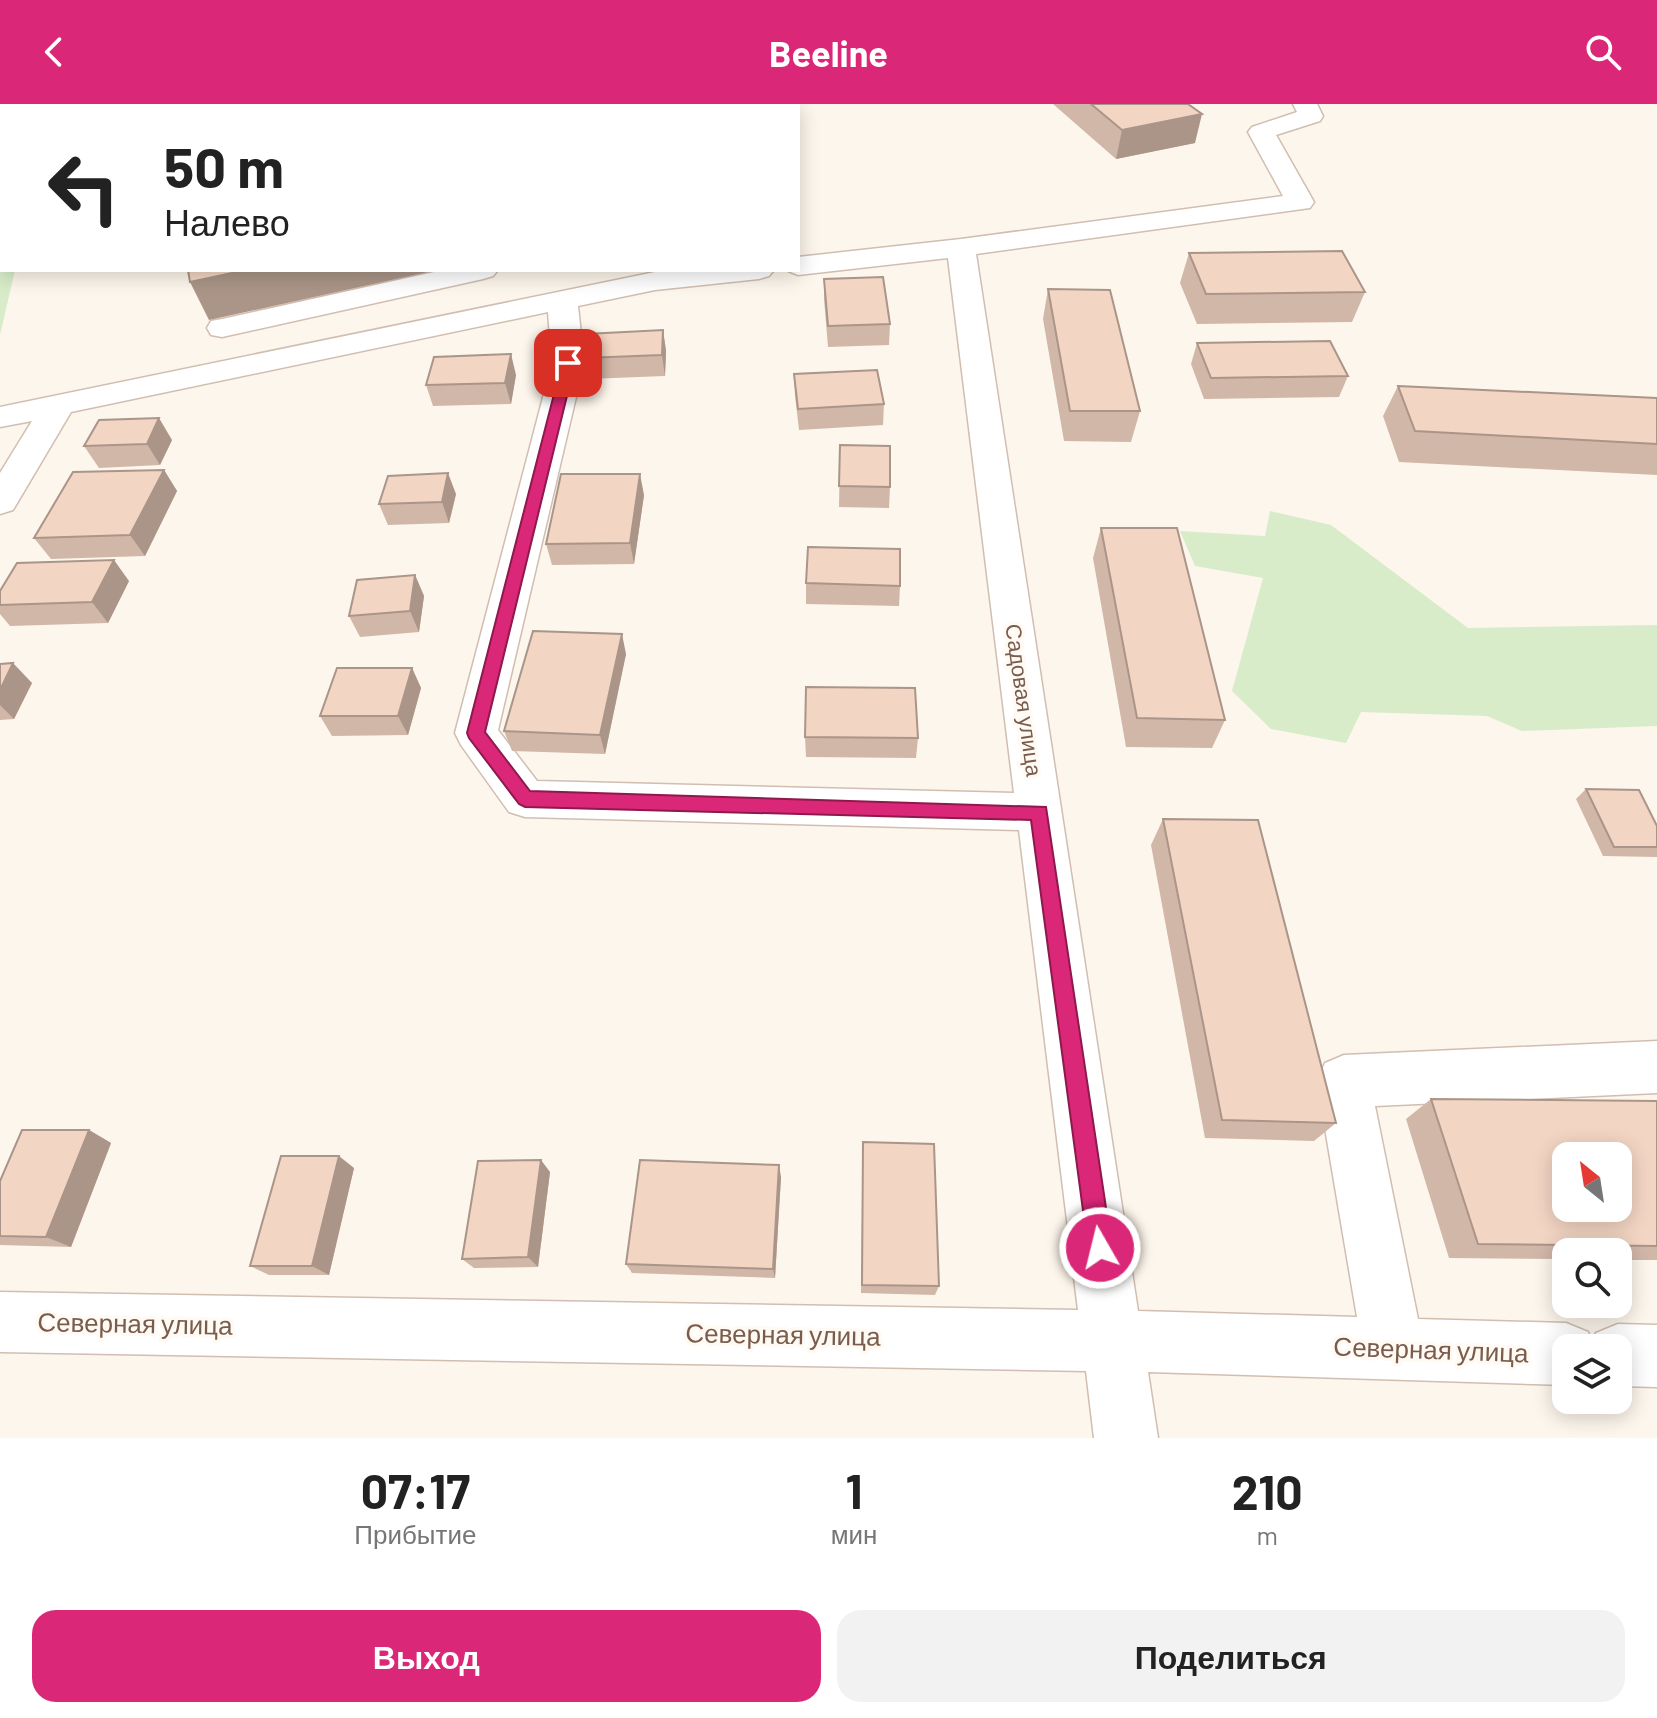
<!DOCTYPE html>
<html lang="ru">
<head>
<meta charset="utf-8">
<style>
  :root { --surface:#fff; --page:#f2f2f2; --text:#222; --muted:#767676; --accent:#db2777 }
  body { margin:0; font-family:Barlow,sans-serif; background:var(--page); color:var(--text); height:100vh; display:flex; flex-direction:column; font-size:30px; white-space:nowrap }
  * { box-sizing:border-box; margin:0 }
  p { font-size:26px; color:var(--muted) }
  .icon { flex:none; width:44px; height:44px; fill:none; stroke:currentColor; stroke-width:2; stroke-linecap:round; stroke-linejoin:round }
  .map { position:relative; height:1334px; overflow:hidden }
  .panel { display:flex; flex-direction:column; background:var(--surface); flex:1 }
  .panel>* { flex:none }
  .banner { position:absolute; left:0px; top:0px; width:800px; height:168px; box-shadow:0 4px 20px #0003; background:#fff; color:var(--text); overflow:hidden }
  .needle { width:52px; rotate:330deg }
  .controls { position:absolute; left:1552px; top:1038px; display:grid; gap:16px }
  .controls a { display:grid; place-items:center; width:80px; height:80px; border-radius:16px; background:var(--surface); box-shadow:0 4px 20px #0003; font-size:40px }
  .pin { position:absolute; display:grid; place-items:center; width:68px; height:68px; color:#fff; margin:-34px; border-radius:16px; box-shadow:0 4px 12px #0006 }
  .me { position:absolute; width:88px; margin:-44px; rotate:352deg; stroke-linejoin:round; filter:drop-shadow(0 0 6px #0008) }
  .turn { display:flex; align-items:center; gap:28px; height:168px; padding:0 32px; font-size:36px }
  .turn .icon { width:104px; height:104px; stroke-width:2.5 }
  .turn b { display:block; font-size:56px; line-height:68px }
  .eta { display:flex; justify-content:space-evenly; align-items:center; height:136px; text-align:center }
  .eta b { font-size:48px; font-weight:700; line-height:56px }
  .cta { display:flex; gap:16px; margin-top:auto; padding:16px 32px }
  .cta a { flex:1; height:92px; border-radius:24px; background:var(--accent); color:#fff; font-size:32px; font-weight:700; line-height:92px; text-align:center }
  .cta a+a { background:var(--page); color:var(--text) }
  header { display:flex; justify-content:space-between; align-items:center; height:104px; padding:0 32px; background:var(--accent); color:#fff; font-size:36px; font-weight:700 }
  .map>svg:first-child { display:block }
  .green { fill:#d8ecc9 }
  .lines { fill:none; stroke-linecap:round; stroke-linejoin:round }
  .minor-casing { stroke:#d1beb0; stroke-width:3 }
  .minor { fill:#fff; fill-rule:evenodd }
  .wall { fill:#d1b7a8 }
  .shaded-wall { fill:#aa9588 }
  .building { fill:#f3d5c3; stroke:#aa9588; stroke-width:2; fill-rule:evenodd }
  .route { fill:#db2777; stroke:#8e194d; stroke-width:2 }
  .labels { text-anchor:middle; stroke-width:7; stroke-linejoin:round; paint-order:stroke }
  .street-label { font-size:22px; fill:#7a5c4d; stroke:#fffaf3 }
  .near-street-label { font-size:26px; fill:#7a5c4d; stroke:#fffaf3 }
</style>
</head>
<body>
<header><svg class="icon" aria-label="back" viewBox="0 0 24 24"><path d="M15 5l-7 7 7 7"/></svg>Beeline<svg class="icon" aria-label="search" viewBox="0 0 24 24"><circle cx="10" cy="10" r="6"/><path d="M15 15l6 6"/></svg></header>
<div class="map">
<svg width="1657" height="1334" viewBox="0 0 1657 1334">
  <rect width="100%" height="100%" fill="#fdf6ec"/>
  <g class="green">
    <path d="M0,29L2,166H15L0,231Z"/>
    <path d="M1270,407L1331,421L1468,524L1657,521V622L1522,627L1487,612L1361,608L1346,639L1271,625L1232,587L1263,474L1195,462L1180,427L1265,432Z"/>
  </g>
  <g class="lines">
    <g class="minor-casing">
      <g id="minor">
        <path d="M476,0H500L501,2H477Z"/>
        <rect x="628" y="0" width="24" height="2"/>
        <path d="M1293,0H1317L1323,12L1320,17L1276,31L1314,98L1310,104L976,150L1138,1207L1357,1213L1317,977L1325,959L1344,951L1657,937V989L1375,1002L1418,1215L1566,1219L1588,1228L1592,1239L1596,1229L1618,1220L1657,1221V1283L1618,1282V1244H1566V1281L1148,1268L1158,1334H1094L1086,1267L0,1248V1188L1078,1206L1019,726L525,713L509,708L461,641L455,629L552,259L548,208L71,308L13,406L0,410V369L32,317L0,323V303L655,168L774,166L769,172L759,175L655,186L578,202L584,259L498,626L537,677L1014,689L948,154L798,171L786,166H798V153L961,135L1283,92L1248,28L1252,23L1297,8Z"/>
        <path d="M443,166H498L493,172L483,175L222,233L211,231L207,224L211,217L222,215Z"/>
      </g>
    </g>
    <use href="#minor" class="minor"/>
  </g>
  <g class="wall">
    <path d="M1053,0H1188L1195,39L1116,55Z"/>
    <path d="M1189,149L1365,188L1352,218L1197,220L1180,179Z"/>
    <path d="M824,175L890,220L889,241L828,243L824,195Z"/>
    <path d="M1048,185L1140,307L1131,338L1064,337L1043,215Z"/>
    <path d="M663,226L666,247L665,272L588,275L584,254Z"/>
    <path d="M1197,239L1348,272L1339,293L1204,295L1191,260Z"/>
    <path d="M794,270L884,300L883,321L799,326L795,291Z"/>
    <path d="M516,271L511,300L433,302L426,281Z"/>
    <path d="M1398,282L1657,294V371L1399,358L1383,312Z"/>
    <path d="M172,336L160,361L99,364L84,342Z"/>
    <path d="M840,341L890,383L889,404L839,403Z"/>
    <path d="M164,366L177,387L145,452L51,455L34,434Z"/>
    <path d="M456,390L449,419L388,421L379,400Z"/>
    <path d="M644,391L634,460L552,461L546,440Z"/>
    <path d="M1101,424L1225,616L1212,644L1126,643L1093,454Z"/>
    <path d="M415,471L424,492L419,528L360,533L349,512Z"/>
    <path d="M129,477L108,519L10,522L0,510V487Z"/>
    <path d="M806,479L900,482L899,502L806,500Z"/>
    <path d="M626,550L605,650L512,647L504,627Z"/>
    <path d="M0,560L32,579L14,615L0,616Z"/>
    <path d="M412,564L421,584L408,631L332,632L320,612Z"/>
    <path d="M805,633L918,634L916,654L806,653Z"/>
    <path d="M1586,685L1657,722V753L1603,752L1576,695Z"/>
    <path d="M1163,715L1336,1019L1314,1037L1205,1034L1151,741Z"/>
    <path d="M1431,995L1657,997V1156H1618V1148H1566V1155L1449,1154L1406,1015Z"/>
    <path d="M89,1026L111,1039L71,1143L0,1141V1077Z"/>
    <path d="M863,1038L939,1182L935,1191L861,1189Z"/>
    <path d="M354,1064L329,1171H269L250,1162Z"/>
    <path d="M550,1068L538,1163L474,1164L462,1155Z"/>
    <path d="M781,1073L775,1174L632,1169L626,1160Z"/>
  </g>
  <g class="shaded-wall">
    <rect x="101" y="0" width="17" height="2"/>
    <path d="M1202,10L1195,39L1116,55L1122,26Z"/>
    <path d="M246,166H437L209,216L190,178Z"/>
    <path d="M663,226L666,247L665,272L662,251Z"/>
    <path d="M511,250L516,271L511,300L505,279Z"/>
    <path d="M159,314L172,336L160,361L147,340Z"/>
    <path d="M164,366L177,387L145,452L130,431Z"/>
    <path d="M448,369L456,390L449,419L442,398Z"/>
    <path d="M640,370L644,391L634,460L630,439Z"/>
    <path d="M114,456L129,477L108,519L92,498Z"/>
    <path d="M415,471L424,492L419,528L410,507Z"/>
    <path d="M622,530L626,550L605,650L600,631Z"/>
    <path d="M13,559L32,579L14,615L0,601V586Z"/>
    <path d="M412,564L421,584L408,631L398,612Z"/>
    <path d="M89,1026L111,1039L71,1143L46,1133Z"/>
    <path d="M339,1052L354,1064L329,1171L312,1162Z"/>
    <path d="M541,1056L550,1068L538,1163L528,1153Z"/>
    <path d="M779,1061L781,1073L775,1174L773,1165Z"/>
  </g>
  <g class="building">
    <rect x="43" y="0" width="58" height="2"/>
    <path d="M1091,0H1188L1202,10L1122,26Z"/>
    <path d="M1342,147L1365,188L1206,190L1189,149Z"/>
    <path d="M188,166H246L190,178Z"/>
    <path d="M883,173L890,220L828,222L824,175Z"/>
    <path d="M1048,185L1110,186L1140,307H1070Z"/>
    <path d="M663,226L662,251L584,254L586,230Z"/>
    <path d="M1330,237L1348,272L1211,274L1197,239Z"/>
    <path d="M511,250L505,279L426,281L434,253Z"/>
    <path d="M877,266L884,300L798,305L794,270Z"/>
    <path d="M1398,282L1657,294V340L1415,327Z"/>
    <path d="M159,314L147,340L84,342L99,316Z"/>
    <path d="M840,341L890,342V383L839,382Z"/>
    <path d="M164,366L130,431L34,434L73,368Z"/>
    <path d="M448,369L442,398L379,400L388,372Z"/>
    <path d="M561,370H640L630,439L546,440Z"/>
    <path d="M1101,424H1177L1225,616L1137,614Z"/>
    <path d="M808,443L900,445V482L806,479Z"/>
    <path d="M114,456L92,498L0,501V487L17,459Z"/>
    <path d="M415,471L410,507L349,512L357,476Z"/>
    <path d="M533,527L622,530L600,631L504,627Z"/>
    <path d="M13,559L0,586V560Z"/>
    <path d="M337,564H412L398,612H320Z"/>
    <path d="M806,583L915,584L918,634L805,633Z"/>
    <path d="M1586,685L1639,686L1657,722V743H1614Z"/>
    <path d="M1163,715L1258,716L1336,1019L1222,1016Z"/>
    <path d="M1431,995L1657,997V1142L1478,1140ZM1566,1052H1618V1104H1566Z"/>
    <path d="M22,1026H89L46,1133L0,1132V1077Z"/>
    <path d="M863,1038L934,1040L939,1182L862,1181Z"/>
    <path d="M281,1052H339L312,1162H250Z"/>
    <path d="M541,1056L528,1153L462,1155L478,1057Z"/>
    <path d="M640,1056L779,1061L773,1165L626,1160Z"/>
  </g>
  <path class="route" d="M568,255L575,259L485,628L530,687L1046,703L1112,1144L1109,1152L1100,1156L1092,1152L1088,1144L1031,716L525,703L519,700L469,634L467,629L562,259Z"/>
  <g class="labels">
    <g class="street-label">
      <text transform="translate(1024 596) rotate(82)" y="8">Садовая улица</text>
    </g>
    <g class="near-street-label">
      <text transform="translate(135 1220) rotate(1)" y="9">Северная улица</text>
      <text transform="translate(783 1231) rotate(1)" y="9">Северная улица</text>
      <text transform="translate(1431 1246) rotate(2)" y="9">Северная улица</text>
    </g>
  </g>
</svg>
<div class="controls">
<a><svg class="needle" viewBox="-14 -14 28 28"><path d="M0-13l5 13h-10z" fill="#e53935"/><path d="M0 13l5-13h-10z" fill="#767676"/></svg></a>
<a><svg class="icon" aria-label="search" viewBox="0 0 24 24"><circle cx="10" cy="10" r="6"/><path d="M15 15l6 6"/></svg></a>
<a><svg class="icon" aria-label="layers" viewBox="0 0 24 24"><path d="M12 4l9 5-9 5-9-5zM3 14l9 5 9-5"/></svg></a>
</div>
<div class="pin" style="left:568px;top:259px;background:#d93025"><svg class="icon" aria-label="arrive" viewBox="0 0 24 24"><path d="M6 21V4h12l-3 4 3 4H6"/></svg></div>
<svg class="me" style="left:1100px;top:1144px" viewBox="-20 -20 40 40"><circle r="17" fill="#db2777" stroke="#fff" stroke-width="3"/><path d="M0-11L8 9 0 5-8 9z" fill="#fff"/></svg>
<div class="banner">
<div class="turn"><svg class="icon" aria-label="left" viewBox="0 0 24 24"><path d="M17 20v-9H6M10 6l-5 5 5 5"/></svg><div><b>50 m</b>Налево</div></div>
</div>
</div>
<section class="panel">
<div class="eta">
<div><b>07:17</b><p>Прибытие</p></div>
<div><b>1</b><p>мин</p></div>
<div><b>210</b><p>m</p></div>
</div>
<div class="cta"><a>Выход</a><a>Поделиться</a></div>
</section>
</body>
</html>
